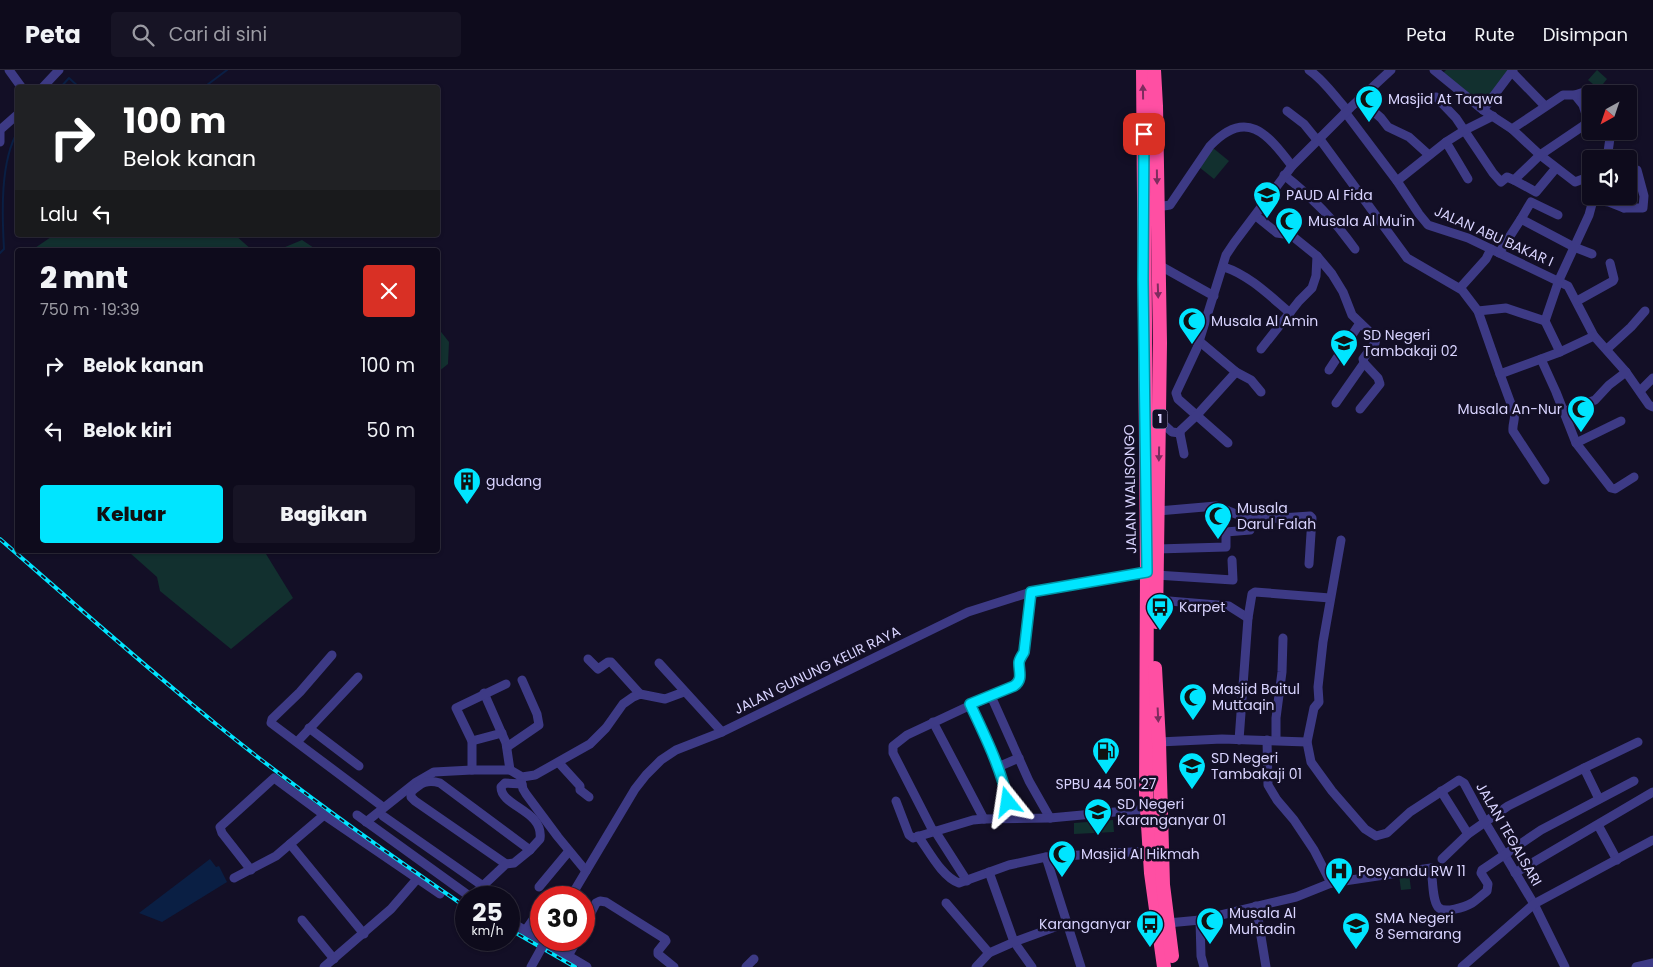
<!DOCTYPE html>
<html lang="id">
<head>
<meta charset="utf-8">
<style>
  :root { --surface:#0e0b1c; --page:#171425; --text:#f1f3f6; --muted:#9b9ba3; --line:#2e2b3b; --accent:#00e5ff }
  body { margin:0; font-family:Poppins,sans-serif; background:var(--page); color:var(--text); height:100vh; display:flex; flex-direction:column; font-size:19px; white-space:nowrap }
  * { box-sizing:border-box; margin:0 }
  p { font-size:16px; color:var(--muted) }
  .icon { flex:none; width:28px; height:28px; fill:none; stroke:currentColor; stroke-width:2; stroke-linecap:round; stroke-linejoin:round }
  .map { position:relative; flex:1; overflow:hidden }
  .side { position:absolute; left:15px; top:178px; width:425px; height:305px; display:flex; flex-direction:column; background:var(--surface); border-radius:5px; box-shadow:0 1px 4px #0004,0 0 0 1px var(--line) }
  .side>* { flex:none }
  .top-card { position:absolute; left:15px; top:15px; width:425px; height:152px; border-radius:5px; box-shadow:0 1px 4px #0004,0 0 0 1px var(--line); background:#202124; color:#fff; overflow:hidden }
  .needle { width:32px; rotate:220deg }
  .controls { position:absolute; left:1582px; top:15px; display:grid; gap:10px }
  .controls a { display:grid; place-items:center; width:55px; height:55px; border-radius:5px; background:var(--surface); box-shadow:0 1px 4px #0004,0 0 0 1px var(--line); font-size:25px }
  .speed { position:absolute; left:455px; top:816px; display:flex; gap:10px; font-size:25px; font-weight:700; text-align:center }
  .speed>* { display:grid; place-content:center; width:65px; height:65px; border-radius:50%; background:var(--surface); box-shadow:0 1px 4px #0004,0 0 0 1px var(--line); line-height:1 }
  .speed small { font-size:12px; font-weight:400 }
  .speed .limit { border:8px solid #d22; background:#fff; color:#111 }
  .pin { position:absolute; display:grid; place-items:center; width:42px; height:42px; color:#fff; margin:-21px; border-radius:10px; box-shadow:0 2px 8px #0006 }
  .me { position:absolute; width:55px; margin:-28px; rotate:345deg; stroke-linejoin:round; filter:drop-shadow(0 0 4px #0008) }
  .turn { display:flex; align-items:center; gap:18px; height:105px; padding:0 25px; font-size:22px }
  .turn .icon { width:65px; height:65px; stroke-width:2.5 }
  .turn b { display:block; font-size:35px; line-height:42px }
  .then { display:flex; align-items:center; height:48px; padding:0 25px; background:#0003; gap:10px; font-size:19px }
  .round { display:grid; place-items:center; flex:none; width:52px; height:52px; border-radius:5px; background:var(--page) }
  .overview { display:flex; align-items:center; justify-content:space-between; height:85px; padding:0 25px }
  h1 { font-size:30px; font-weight:800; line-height:38px }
  .cta { display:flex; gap:10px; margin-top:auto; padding:10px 25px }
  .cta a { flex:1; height:58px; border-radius:5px; background:var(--accent); color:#111; font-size:20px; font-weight:800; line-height:58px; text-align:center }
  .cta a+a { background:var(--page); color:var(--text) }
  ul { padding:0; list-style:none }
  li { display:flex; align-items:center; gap:15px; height:65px; padding:0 25px }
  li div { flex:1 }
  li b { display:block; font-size:19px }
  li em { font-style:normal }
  header { display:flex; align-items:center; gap:30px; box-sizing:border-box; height:70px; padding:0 25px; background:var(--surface); border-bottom:1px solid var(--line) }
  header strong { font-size:24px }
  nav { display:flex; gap:28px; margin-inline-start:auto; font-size:18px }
  .search { width:350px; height:45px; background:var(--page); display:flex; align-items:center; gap:12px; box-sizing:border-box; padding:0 18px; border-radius:5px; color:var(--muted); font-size:19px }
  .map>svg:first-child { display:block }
  .green { fill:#12302f }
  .water { fill:#0a1f44 }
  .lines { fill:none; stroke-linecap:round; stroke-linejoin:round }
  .stream { stroke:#0a1f44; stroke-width:2 }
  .minor { stroke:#3d3a85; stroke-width:9 }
  .highway { stroke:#ff4fa3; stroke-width:14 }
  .rail-casing { stroke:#00e5ff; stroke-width:4 }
  .rail { stroke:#130f26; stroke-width:2; stroke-dasharray:5.5; stroke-linecap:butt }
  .minor-bridge { stroke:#3d3a85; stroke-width:9 }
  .oneway { fill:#7d2c5e }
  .route-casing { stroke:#0095a6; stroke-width:12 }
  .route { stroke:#00e5ff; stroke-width:9 }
  .labels { text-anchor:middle; stroke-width:5; stroke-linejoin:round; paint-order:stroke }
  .shield { fill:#130f26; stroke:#9e99be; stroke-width:1 }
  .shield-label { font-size:12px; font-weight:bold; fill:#d9d4ff }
  .poi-label { font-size:14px; fill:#d9d4ff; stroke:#130f26; text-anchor:start }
  .street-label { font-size:14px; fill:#d9d4ff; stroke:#130f26 }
</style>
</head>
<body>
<header>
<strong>Peta</strong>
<div class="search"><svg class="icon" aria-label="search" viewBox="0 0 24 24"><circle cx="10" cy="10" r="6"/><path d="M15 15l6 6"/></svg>Cari di sini</div>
<nav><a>Peta</a><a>Rute</a><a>Disimpan</a></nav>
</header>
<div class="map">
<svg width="1653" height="897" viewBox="0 0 1653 897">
  <rect width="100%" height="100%" fill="#130f26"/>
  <g class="green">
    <path d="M1446,0H1510L1482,35L1442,4Z"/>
    <path d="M1597,0L1607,9L1599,19L1588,10Z"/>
    <path d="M1213,78L1229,91L1214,109L1199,97Z"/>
    <path d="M54,165H235L252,180H32Z"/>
    <path d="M302,170L317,180H278Z"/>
    <path d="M438,258L449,272L448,294L438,302Z"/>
    <path d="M129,480H267L266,484L293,528L231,579L160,521L157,507L130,483Z"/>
    <path d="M1113,750L1114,762L1074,764V753Z"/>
    <path d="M1409,804L1411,819L1401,820L1399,805Z"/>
    <path d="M1218,856L1220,863L1203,867L1201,860Z"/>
  </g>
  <path class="water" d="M210,789L216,797L219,796L227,812L162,852L139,843Z"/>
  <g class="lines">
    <g class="stream">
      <path d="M60,18L69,8L80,18"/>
      <path d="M203,18L227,0"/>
      <path d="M0,183L4,179C2,144 0,91 18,61"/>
    </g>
    <g class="minor">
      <path d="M9,0L22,18"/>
      <path d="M1309,0C1325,11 1334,26 1347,40"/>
      <path d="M1434,0L1483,40L1512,59L1540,85L1575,112L1591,106"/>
      <path d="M1512,2L1545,36"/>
      <path d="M42,18L59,0"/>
      <path d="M1436,27L1456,48L1493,103L1501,112L1507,107L1514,110L1540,85L1583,56L1588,51L1583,35L1575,25"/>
      <path d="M1359,29L1381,48L1388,57L1409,67L1429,85"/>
      <path d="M1483,40L1513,0"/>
      <path d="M1287,41L1304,54L1317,70"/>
      <path d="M1345,42L1397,111L1419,144L1428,155L1468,168L1568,216L1594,266L1626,302L1649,335L1653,337"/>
      <path d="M1512,59L1563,25H1575L1584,22L1591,26"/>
      <path d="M1319,68L1407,188L1462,220L1478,241L1500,304L1560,282L1594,266"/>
      <path d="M0,72V60L18,44"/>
      <path d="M1446,72L1468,109"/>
      <path d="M1607,89L1611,61"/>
      <path d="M1284,105C1311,126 1335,151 1355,179"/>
      <path d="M1514,110L1536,122L1556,98"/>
      <path d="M1397,111L1446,72L1465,60L1493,46"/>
      <path d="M1623,126L1624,138"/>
      <path d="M1157,137L1170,135L1210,76C1246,38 1267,63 1292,96"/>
      <path d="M1256,146L1277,163L1291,165L1317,186L1332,204L1343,222L1352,245L1376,268L1375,273L1363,289L1364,293L1336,333"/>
      <path d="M1521,149L1531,132L1558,145"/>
      <path d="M1499,183L1521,149L1574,177L1592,184"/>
      <path d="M1157,194L1214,226"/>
      <path d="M1224,197C1249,205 1270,226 1290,243"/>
      <path d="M1460,218L1486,189L1491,179"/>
      <path d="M1577,231L1613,211L1614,209L1610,193"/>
      <path d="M1478,241L1506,238L1545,251"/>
      <path d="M1199,271L1236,302L1251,310L1261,322"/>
      <path d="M1261,279L1299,231L1312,218L1316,206L1317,186"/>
      <path d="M1607,279L1631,257L1645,241"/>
      <path d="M1560,282L1545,251L1559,210L1589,145L1593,130L1609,132L1624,138H1643L1644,126L1637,100"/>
      <path d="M1541,289L1556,322L1576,373L1611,418L1615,419L1634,407"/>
      <path d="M1329,300L1360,253"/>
      <path d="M1500,304L1514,342C1516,349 1512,354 1513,361L1545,410"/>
      <path d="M1640,321L1653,308"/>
      <path d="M1360,339L1380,314L1378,308L1364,293"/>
      <path d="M1563,342L1595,330L1609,315L1626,302"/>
      <path d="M1160,351L1172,362L1180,363"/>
      <path d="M1228,373L1178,329L1176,323L1197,278L1226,185L1234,173L1292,96L1351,37L1391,0"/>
      <path d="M1576,373L1621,351"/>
      <path d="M1184,384L1180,364V361L1197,345L1236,302"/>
      <path d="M1158,441L1216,436L1251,450L1310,446L1312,448L1309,494"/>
      <path d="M1341,470L1323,572L1318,617L1319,632L1314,638L1307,672L1311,692L1332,721L1365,759L1376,766L1387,763L1410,742L1459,710L1464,713L1485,752L1534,834L1565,897"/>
      <path d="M1157,479L1226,477V462L1250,460L1251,450"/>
      <path d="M1156,505L1233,510L1232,490"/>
      <path d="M1157,530L1229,536L1248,548"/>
      <path d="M332,585L300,622L272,649L271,653L383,737"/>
      <path d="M588,589L598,599L608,592H611L640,624"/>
      <path d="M659,593L722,662"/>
      <path d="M484,623L506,673L510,700"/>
      <path d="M991,626L1029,711L1050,748"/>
      <path d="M971,635L998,697L1005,717L1012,748"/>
      <path d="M933,652L984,749"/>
      <path d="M309,658L359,696"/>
      <path d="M1239,670L1248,548L1252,524L1255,522L1330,528"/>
      <path d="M1267,670L1268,715L1277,730L1294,750L1314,780L1331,813"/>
      <path d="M1276,670V648L1282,602L1283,568"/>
      <path d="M472,671L502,663"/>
      <path d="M297,672L358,607"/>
      <path d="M1159,672L1222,669L1307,672"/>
      <path d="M507,677L539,655L537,644L522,610"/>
      <path d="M559,693L580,716V720L589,727"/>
      <path d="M998,697L1019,688"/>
      <path d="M1584,698L1599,729"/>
      <path d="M472,700V671L456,638L506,614"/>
      <path d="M521,710L523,719L526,724L558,767L586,801"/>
      <path d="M1441,721L1468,764"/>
      <path d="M896,731L909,765L913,768L973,750L984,749L1050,748L1147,739"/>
      <path d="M357,745L472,828"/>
      <path d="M383,746L483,816"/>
      <path d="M366,752L415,713L434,702L472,700H510L522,707L535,705L590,674L606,658L623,634L633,627L640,624L665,629L684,622"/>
      <path d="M1598,755L1617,790"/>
      <path d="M933,761L893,683V676L907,665L971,635L1017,615L1020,606L1019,590L1024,582L1031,522"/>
      <path d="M935,761L967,811"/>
      <path d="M918,766C929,781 942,807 959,813L1009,795L1046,787L1149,781"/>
      <path d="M290,774L364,864"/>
      <path d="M1046,787L1081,897"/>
      <path d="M1442,789L1468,764L1508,736L1584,698L1638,672"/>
      <path d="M506,794L415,731L411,727V722C421,713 427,709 440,713L530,780"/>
      <path d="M251,800L222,763L220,757L274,708L324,745L440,824"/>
      <path d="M989,802L1014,872"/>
      <path d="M1515,803L1653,722"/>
      <path d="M234,808L276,786L324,745"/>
      <path d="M539,817L569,781"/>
      <path d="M471,827L506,794L514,793L530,780L540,769C544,740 501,737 501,717L505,713L522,714"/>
      <path d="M570,828L635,719L646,705L661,690L676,680L722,662L968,542L1031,522L1147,502"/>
      <path d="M946,833L989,883"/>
      <path d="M1256,836L1266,897"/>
      <path d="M302,850L334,889"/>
      <path d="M1200,850L1201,886L1204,897"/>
      <path d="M509,851L587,897"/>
      <path d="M1168,853L1200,850L1296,827L1331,813L1431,798C1433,809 1432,829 1438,837C1444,844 1465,837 1472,833C1477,830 1482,825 1487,821L1488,814L1481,803L1482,800L1541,760L1634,711"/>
      <path d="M584,857L596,833L600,831L606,832L665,869L666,871L658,881V884L674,897"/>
      <path d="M525,861L541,838"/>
      <path d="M1017,876L1032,897"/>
      <path d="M568,886L577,870"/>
      <path d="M324,897L391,839L417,809"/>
      <path d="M746,897L754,889"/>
      <path d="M976,897L989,883L1014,872L1066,853"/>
      <path d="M1462,897L1534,834L1653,770"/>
      <path d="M1636,897L1653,893"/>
    </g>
    <g class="highway">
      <path d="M1143,0L1147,502L1146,723L1151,803L1164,897"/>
      <path d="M1154,0L1156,36L1160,273L1156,552"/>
      <path d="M1155,598L1159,672L1163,815L1172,886"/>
    </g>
    <g class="rail-casing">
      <g id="rail">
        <path d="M0,469C71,531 142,594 216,654C296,719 381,779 466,837"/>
        <path d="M509,859L575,897"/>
      </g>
    </g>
    <use href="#rail" class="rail"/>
    <path class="minor-bridge" d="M531,897L546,870"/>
  </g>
  <defs><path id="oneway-solid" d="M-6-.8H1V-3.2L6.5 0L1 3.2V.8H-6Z" transform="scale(1.25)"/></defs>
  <g class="oneway">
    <use href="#oneway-solid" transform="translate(1143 22) rotate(-91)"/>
    <use href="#oneway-solid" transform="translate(1157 107) rotate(89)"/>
    <use href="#oneway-solid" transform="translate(1158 221) rotate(88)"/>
    <use href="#oneway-solid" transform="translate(1159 384) rotate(91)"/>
    <use href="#oneway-solid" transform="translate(1158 645) rotate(87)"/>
  </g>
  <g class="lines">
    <g class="route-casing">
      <path id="route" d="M1008,732C1001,698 985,666 970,634L1014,616C1023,610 1019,602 1019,593C1019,589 1022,586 1024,582L1031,522L1147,502L1143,210L1144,64"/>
    </g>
    <use href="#route" class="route"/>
  </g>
  <defs>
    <g id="mosque-pin" transform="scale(1.4375)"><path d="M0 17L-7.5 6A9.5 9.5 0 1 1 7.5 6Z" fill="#00e5ff" stroke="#130f26"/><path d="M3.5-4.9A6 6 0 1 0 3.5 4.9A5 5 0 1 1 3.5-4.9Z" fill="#111"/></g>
    <g id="school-pin" transform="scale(1.4375)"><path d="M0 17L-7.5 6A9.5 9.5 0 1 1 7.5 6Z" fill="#00e5ff" stroke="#130f26"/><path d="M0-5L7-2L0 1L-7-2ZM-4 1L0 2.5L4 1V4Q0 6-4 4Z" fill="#111"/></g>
    <g id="building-pin" transform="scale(1.4375)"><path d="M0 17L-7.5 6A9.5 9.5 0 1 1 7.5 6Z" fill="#00e5ff" stroke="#130f26"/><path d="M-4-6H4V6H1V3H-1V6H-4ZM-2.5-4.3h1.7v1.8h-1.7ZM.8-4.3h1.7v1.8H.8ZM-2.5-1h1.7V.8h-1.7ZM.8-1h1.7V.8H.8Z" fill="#111"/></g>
    <g id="bus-pin" transform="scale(1.4375)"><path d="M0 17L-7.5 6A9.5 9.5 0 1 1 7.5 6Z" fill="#00e5ff" stroke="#130f26"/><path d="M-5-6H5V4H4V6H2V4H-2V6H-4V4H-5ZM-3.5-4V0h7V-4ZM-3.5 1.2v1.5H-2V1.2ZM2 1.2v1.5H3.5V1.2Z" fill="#111"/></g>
    <g id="fuel-pin" transform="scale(1.4375)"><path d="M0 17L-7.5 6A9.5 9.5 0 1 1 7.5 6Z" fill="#00e5ff" stroke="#130f26"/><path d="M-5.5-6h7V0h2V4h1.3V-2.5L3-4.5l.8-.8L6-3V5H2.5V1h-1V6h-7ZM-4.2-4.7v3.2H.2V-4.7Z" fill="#111"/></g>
    <g id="hospital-pin" transform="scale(1.4375)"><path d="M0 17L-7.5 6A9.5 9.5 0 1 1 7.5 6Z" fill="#00e5ff" stroke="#130f26"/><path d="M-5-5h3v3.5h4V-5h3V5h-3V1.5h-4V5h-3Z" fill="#111"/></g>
  </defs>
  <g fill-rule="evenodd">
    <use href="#mosque-pin" x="1369" y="29"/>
    <use href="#school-pin" x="1267" y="125"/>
    <use href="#mosque-pin" x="1289" y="151"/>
    <use href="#mosque-pin" x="1192" y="251"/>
    <use href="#school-pin" x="1344" y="273"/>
    <use href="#mosque-pin" x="1581" y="339"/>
    <use href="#building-pin" x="467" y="411"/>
    <use href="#mosque-pin" x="1218" y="446"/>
    <use href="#bus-pin" x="1160" y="537"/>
    <use href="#mosque-pin" x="1193" y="627"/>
    <use href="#fuel-pin" x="1106" y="681"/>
    <use href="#school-pin" x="1192" y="696"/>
    <use href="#school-pin" x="1098" y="742"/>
    <use href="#mosque-pin" x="1062" y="784"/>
    <use href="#hospital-pin" x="1339" y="801"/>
    <use href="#mosque-pin" x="1210" y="851"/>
    <use href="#bus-pin" x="1150" y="854"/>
    <use href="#school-pin" x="1356" y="856"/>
  </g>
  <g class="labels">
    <rect class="shield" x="1152.5" y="339.5" width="15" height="19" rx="4"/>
    <g class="shield-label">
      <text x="1160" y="353">1</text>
    </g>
    <g class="poi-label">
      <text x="1388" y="34">Masjid At Taqwa</text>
      <text x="1286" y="130">PAUD Al Fida</text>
      <text x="1308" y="156">Musala Al Mu'in</text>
      <text x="1211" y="256">Musala Al Amin</text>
      <text x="1363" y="270">SD Negeri<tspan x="1363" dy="16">Tambakaji 02</tspan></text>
      <text x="1562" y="344" text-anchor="end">Musala An-Nur</text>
      <text x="486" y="416">gudang</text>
      <text x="1237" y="443">Musala<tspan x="1237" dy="16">Darul Falah</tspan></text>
      <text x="1179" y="542">Karpet</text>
      <text x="1212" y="624">Masjid Baitul<tspan x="1212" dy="16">Muttaqin</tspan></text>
      <text x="1211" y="693">SD Negeri<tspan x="1211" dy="16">Tambakaji 01</tspan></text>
      <text x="1106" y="719" text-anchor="middle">SPBU 44 501 27</text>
      <text x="1117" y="739">SD Negeri<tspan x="1117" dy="16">Karanganyar 01</tspan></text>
      <text x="1081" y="789">Masjid Al Hikmah</text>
      <text x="1358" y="806">Posyandu RW 11</text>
      <text x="1229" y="848">Musala Al<tspan x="1229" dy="16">Muhtadin</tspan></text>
      <text x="1375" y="853">SMA Negeri<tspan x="1375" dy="16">8 Semarang</tspan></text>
      <text x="1131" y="859" text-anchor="end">Karanganyar</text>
    </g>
    <g class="street-label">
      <text transform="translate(1494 166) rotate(24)" y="5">JALAN ABU BAKAR I</text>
      <text transform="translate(1130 419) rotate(-91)" y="5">JALAN WALISONGO</text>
      <text transform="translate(817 600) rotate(-26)" y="5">JALAN GUNUNG KELIR RAYA</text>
      <text transform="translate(1509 764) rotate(60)" y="5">JALAN TEGALSARI</text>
    </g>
  </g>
</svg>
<div class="controls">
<a><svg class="needle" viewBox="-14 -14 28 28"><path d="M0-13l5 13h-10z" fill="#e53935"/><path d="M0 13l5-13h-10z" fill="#9b9ba3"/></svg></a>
<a><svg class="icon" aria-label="sound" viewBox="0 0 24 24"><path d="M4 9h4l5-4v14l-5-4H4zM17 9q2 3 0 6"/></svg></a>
</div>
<div class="speed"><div>25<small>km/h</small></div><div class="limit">30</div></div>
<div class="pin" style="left:1144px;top:64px;background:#d93025"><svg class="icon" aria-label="arrive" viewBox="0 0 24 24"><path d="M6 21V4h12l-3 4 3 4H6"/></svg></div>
<svg class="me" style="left:1008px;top:732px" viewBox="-20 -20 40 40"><path d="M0-17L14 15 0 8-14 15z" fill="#00e5ff" stroke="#fff" stroke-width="4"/></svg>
<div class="top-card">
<div class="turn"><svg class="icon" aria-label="right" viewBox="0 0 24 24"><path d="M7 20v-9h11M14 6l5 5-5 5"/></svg><div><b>100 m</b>Belok kanan</div></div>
<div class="then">Lalu<svg class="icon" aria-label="left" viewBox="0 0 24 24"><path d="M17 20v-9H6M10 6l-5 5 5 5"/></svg></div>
</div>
<section class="side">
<div class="overview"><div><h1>2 mnt</h1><p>750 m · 19:39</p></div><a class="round" style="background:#d93025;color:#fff"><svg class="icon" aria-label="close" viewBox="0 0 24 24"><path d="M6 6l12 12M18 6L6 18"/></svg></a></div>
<ul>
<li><svg class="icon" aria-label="right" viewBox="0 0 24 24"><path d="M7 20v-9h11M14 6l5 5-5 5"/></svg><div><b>Belok kanan</b></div><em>100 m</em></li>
<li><svg class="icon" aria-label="left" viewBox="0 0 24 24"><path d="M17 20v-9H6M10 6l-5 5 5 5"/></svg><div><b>Belok kiri</b></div><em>50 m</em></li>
</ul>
<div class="cta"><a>Keluar</a><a>Bagikan</a></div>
</section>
</div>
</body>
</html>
